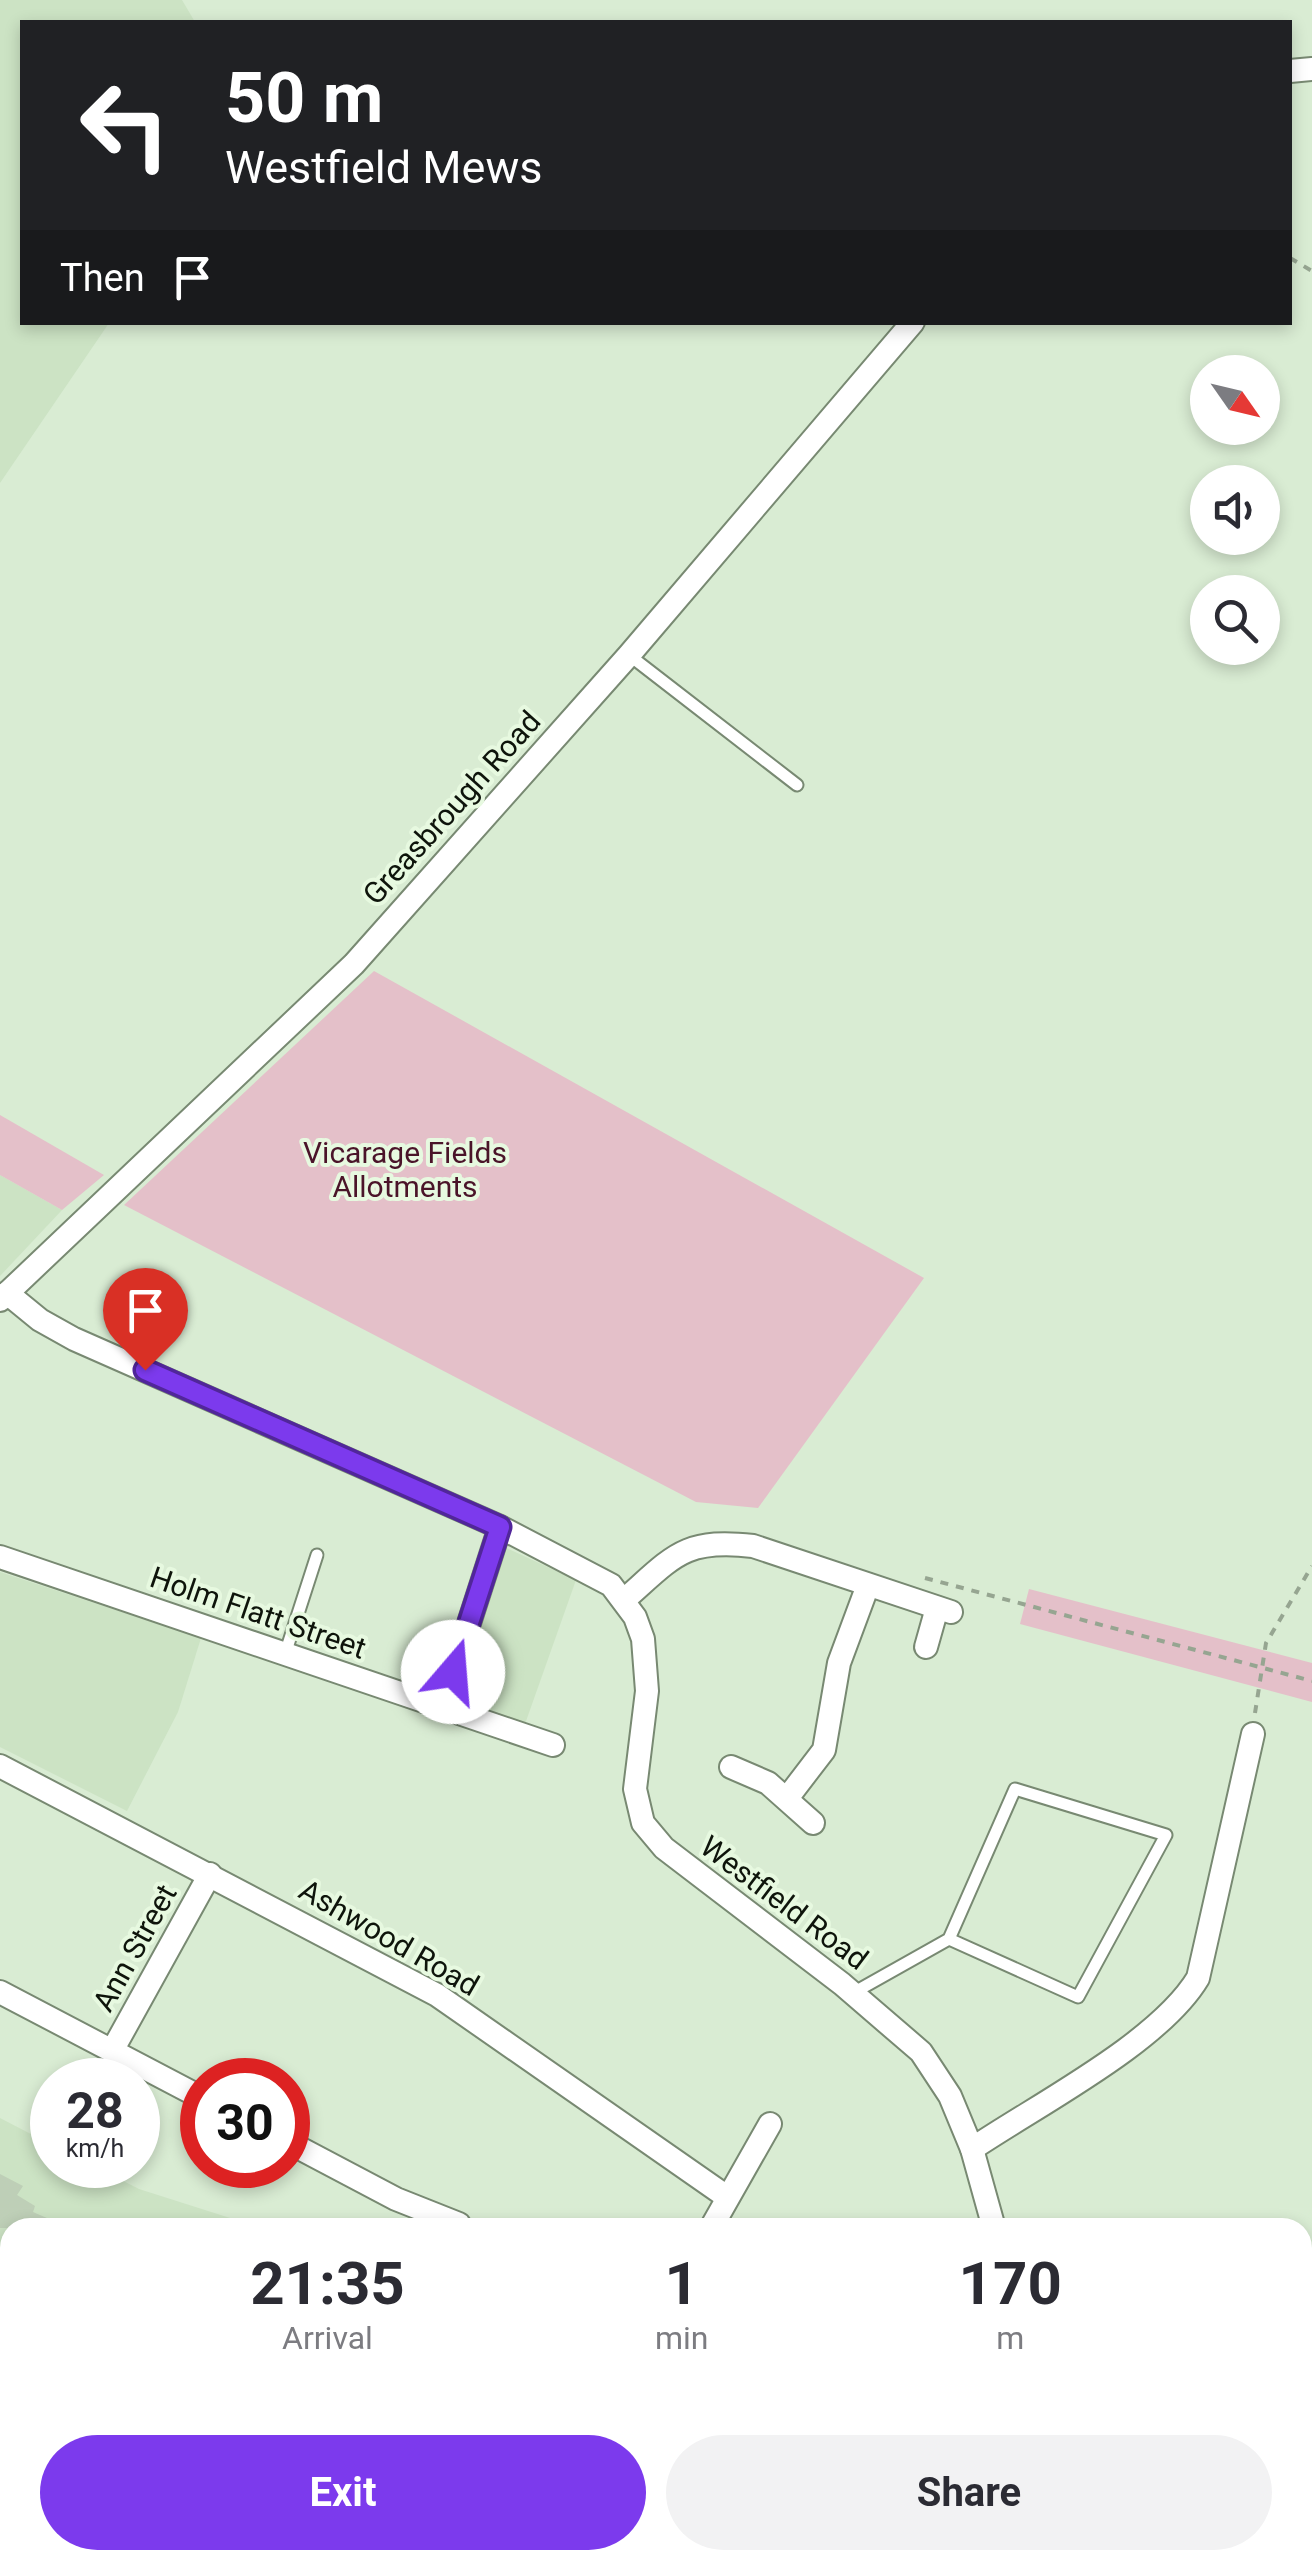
<!DOCTYPE html>
<html lang="en">
<head>
<meta charset="utf-8">
<style>
  :root { --surface:#fff; --page:#f2f2f3; --text:#2b2b33; --muted:#7c7c81; --accent:#7c3aed }
  body { margin:0; font-family:Roboto,sans-serif; background:var(--page); color:var(--text); height:100vh; display:flex; flex-direction:column; font-size:38px; white-space:nowrap }
  * { box-sizing:border-box; margin:0 }
  p { font-size:32px; color:var(--muted) }
  .icon { flex:none; width:55px; height:55px; fill:none; stroke:currentColor; stroke-width:2; stroke-linecap:round; stroke-linejoin:round }
  .map { position:relative; flex:1; overflow:hidden }
  .drawer { position:absolute; left:0px; top:2218px; width:1312px; height:352px; display:flex; flex-direction:column; background:var(--surface); border-radius:30px 30px 0 0; box-shadow:0 5px 15px #0003 }
  .drawer>* { flex:none }
  .hud { position:absolute; left:20px; top:20px; width:1272px; height:305px; border-radius:0px; box-shadow:0 5px 15px #0003; background:#202124; color:#fff; overflow:hidden }
  .needle { width:65px; rotate:124deg }
  .tools { position:absolute; left:1190px; top:355px; display:grid; gap:20px }
  .tools a { display:grid; place-items:center; width:90px; height:90px; border-radius:50%; background:var(--surface); box-shadow:0 5px 15px #0003; font-size:50px }
  .speed { position:absolute; left:30px; top:2058px; display:flex; gap:20px; font-size:50px; font-weight:700; text-align:center }
  .speed>* { display:grid; place-content:center; width:130px; height:130px; border-radius:50%; background:var(--surface); box-shadow:0 5px 15px #0003; line-height:1 }
  .speed small { font-size:25px; font-weight:400 }
  .speed .limit { border:15px solid #d22; background:#fff; color:#111 }
  .pin { position:absolute; display:grid; place-items:center; width:85px; height:85px; color:#fff; margin:-102px -42px; border-radius:50% 50% 50% 0; rotate:-45deg; box-shadow:0 0 10px #0007 }
  .pin .icon { rotate:45deg }
  .me { position:absolute; width:110px; margin:-55px; rotate:18deg; stroke-linejoin:round; filter:drop-shadow(0 0 8px #0008) }
  .turn { display:flex; align-items:center; gap:35px; height:210px; padding:0 40px; font-size:45px }
  .turn .icon { width:130px; height:130px; stroke-width:2.5 }
  .turn b { display:block; font-size:70px; line-height:85px }
  .then { display:flex; align-items:center; height:95px; padding:0 40px; background:#0003; gap:20px; font-size:38px }
  .eta { display:flex; justify-content:space-evenly; align-items:center; height:170px; text-align:center }
  .eta b { font-size:60px; font-weight:700; line-height:70px }
  .action { display:flex; gap:20px; margin-top:auto; padding:20px 40px }
  .action a { flex:1; height:115px; border-radius:60px; background:var(--accent); color:#fff; font-size:40px; font-weight:700; line-height:115px; text-align:center }
  .action a+a { background:var(--page); color:var(--text) }
  .map>svg:first-child { display:block }
  .built { fill:#cce3c4 }
  .green { fill:#e4c0c9 }
  .building { fill:#becfb7 }
  .lines { fill:none; stroke-linecap:round; stroke-linejoin:round }
  .service-casing { stroke:#788972; stroke-width:15 }
  .minor-casing { stroke:#788972; stroke-width:26 }
  .primary-casing { stroke:#8f5867; stroke-width:41 }
  .path { stroke:#96a591; stroke-width:4; stroke-dasharray:8 8; stroke-linecap:butt }
  .service { stroke:#fff; stroke-width:11 }
  .minor { stroke:#fff; stroke-width:22 }
  .primary { stroke:#e6b0c1; stroke-width:38 }
  .route-casing { stroke:#51269a; stroke-width:25 }
  .route { stroke:#7c3aed; stroke-width:18 }
  .labels { text-anchor:middle; stroke-width:8; stroke-linejoin:round; paint-order:stroke }
  .street-label { font-size:30px; fill:#0e140b; stroke:#e7f9e0 }
  .park-label { font-size:30px; fill:#4a1429; stroke:#e7f9e0 }
</style>
</head>
<body>
<div class="map">
<svg width="1312" height="2568" viewBox="0 0 1312 2568">
  <rect width="100%" height="100%" fill="#d9ecd3"/>
  <g class="built">
    <path d="M0,0H182L195,22H22V322L109,323L0,483Z"/>
    <path d="M0,1175L62,1210L0,1276Z"/>
    <path d="M504,1547L576,1580L525,1724L452,1701Z"/>
    <path d="M0,1572L201,1638L178,1712L127,1811L0,1747Z"/>
    <path d="M0,2118L52,2145V2165H92L139,2189L258,2227L10,2228V2408L0,2431Z"/>
  </g>
  <g class="green">
    <path d="M374,971L924,1278L758,1508L696,1502L124,1205Z"/>
    <path d="M0,1115L104,1175L62,1210L0,1175Z"/>
    <path d="M1029,1589L1312,1663V1702L1020,1624Z"/>
  </g>
  <path class="building" d="M0,2174L23,2186L17,2195L35,2206L33,2212L70,2228H0Z"/>
  <g class="lines">
    <g class="service-casing">
      <g id="service">
        <path d="M629,655L797,785"/>
        <path d="M285,1654L317,1555"/>
        <path d="M853,1993L949,1939L1015,1789L1166,1835L1078,1997L949,1939"/>
      </g>
    </g>
    <g class="minor-casing">
      <g id="minor">
        <path d="M1290,71L1312,69"/>
        <path d="M7,1293L40,1320L74,1339L500,1527L611,1585L635,1617L643,1639L647,1691L635,1789L643,1823L664,1848L842,1984L921,2052L950,2096L972,2149L994,2228"/>
        <path d="M0,1300L354,964L629,655L913,322"/>
        <path d="M0,1557L553,1745"/>
        <path d="M624,1600C674,1556 684,1538 753,1546L951,1612"/>
        <path d="M926,1647L937,1608"/>
        <path d="M442,1707L500,1527"/>
        <path d="M0,1766L437,1995L727,2197"/>
        <path d="M731,1767L768,1783L813,1823"/>
        <path d="M788,1797L824,1750L839,1663L868,1585"/>
        <path d="M0,1992L202,2098"/>
        <path d="M112,2051L210,1874"/>
        <path d="M288,2142L396,2199L459,2224"/>
        <path d="M972,2149C1037,2105 1159,2043 1198,1978L1253,1734"/>
        <path d="M711,2228L770,2124"/>
        <path d="M1149,2560L1156,2568"/>
        <path d="M478,2568L483,2560"/>
      </g>
    </g>
    <g class="primary-casing">
      <g id="primary">
        <path d="M0,2307L10,2313"/>
        <path d="M683,2560L704,2568"/>
      </g>
    </g>
    <g class="path">
      <path d="M1290,258L1312,271"/>
      <path d="M925,1578L1312,1681"/>
      <path d="M1255,1713L1266,1643L1312,1566"/>
    </g>
    <use href="#service" class="service"/>
    <use href="#minor" class="minor"/>
    <use href="#primary" class="primary"/>
  </g>
  <g class="lines">
    <g class="route-casing">
      <path id="route" d="M145,1370L500,1527L453,1672"/>
    </g>
    <use href="#route" class="route"/>
  </g>
  <g class="labels">
    <g class="street-label">
      <text transform="translate(452 808) rotate(-48)" y="10">Greasbrough Road</text>
      <text transform="translate(258 1613) rotate(19)" y="10">Holm Flatt Street</text>
      <text transform="translate(784 1903) rotate(37)" y="10">Westfield Road</text>
      <text transform="translate(389 1938) rotate(30)" y="10">Ashwood Road</text>
      <text transform="translate(135 1948) rotate(-61)" y="10">Ann Street</text>
    </g>
    <g class="park-label">
      <text x="405" y="1163">Vicarage Fields<tspan x="405" dy="34">Allotments</tspan></text>
    </g>
  </g>
</svg>
<div class="tools">
<a><svg class="needle" viewBox="-14 -14 28 28"><path d="M0-13l5 13h-10z" fill="#e53935"/><path d="M0 13l5-13h-10z" fill="#7c7c81"/></svg></a>
<a><svg class="icon" aria-label="sound" viewBox="0 0 24 24"><path d="M4 9h4l5-4v14l-5-4H4zM17 9q2 3 0 6"/></svg></a>
<a><svg class="icon" aria-label="search" viewBox="0 0 24 24"><circle cx="10" cy="10" r="6"/><path d="M15 15l6 6"/></svg></a>
</div>
<div class="speed"><div>28<small>km/h</small></div><div class="limit">30</div></div>
<div class="pin" style="left:145px;top:1370px;background:#d93025"><svg class="icon" aria-label="arrive" viewBox="0 0 24 24"><path d="M6 21V4h12l-3 4 3 4H6"/></svg></div>
<svg class="me" style="left:453px;top:1672px" viewBox="-20 -20 40 40"><circle r="19" fill="#fff"/><path d="M0-13L10 11 0 6-10 11z" fill="#7c3aed"/></svg>
<div class="hud">
<div class="turn"><svg class="icon" aria-label="left" viewBox="0 0 24 24"><path d="M17 20v-9H6M10 6l-5 5 5 5"/></svg><div><b>50 m</b>Westfield Mews</div></div>
<div class="then">Then<svg class="icon" aria-label="arrive" viewBox="0 0 24 24"><path d="M6 21V4h12l-3 4 3 4H6"/></svg></div>
</div>
<section class="drawer">
<div class="eta">
<div><b>21:35</b><p>Arrival</p></div>
<div><b>1</b><p>min</p></div>
<div><b>170</b><p>m</p></div>
</div>
<div class="action"><a>Exit</a><a>Share</a></div>
</section>
</div>
</body>
</html>
